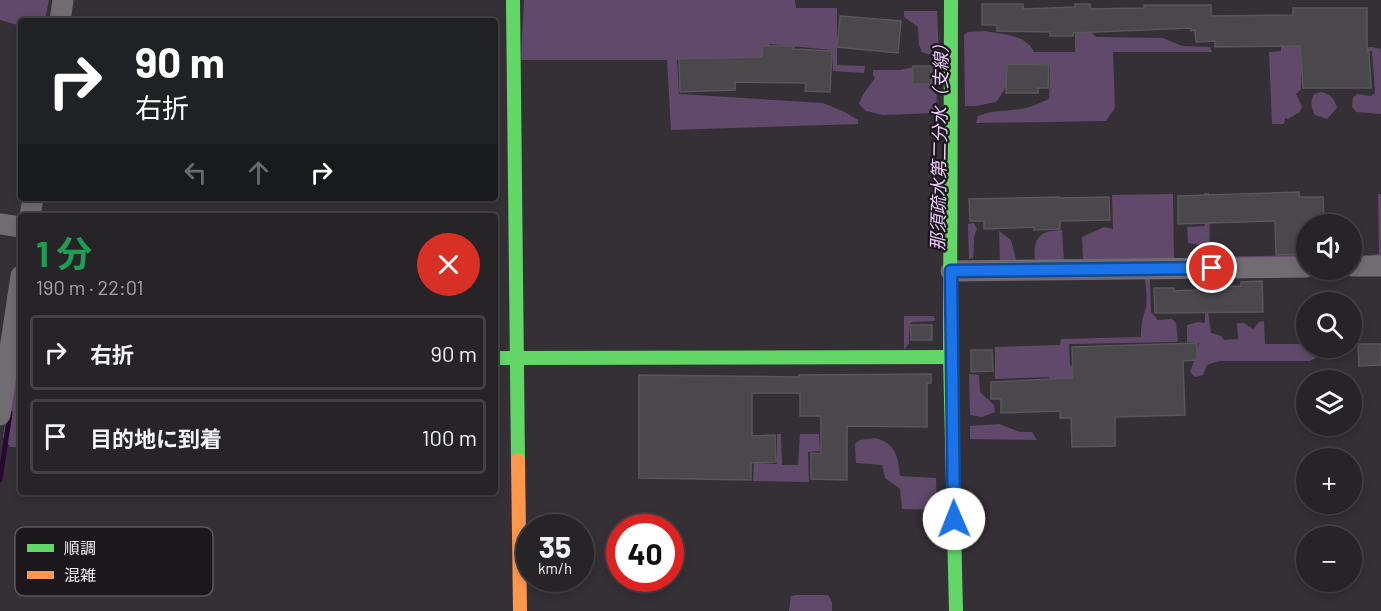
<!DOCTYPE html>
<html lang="ja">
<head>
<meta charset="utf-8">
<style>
  :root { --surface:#272428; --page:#2f2c30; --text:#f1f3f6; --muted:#a4a4a8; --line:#434145 }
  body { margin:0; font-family:Barlow,"Noto Sans JP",sans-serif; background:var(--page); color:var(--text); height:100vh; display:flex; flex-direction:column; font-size:22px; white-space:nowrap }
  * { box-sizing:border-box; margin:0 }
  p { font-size:20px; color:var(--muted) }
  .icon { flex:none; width:33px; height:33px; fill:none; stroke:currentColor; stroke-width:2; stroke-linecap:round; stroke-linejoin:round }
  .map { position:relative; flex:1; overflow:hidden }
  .drawer { position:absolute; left:18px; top:213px; width:480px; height:282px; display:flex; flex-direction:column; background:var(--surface); border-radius:6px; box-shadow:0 3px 9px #0003,0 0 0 2px var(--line) }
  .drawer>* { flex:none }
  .top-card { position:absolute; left:18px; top:18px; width:480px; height:183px; border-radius:6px; box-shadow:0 3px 9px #0003,0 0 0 2px var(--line); background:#202124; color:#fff; overflow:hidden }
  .controls { position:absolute; left:1296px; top:214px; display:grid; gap:12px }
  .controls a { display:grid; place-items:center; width:66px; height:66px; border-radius:50%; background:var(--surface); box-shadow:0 3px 9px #0003,0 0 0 2px var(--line); font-size:30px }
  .speed { position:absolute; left:516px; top:514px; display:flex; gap:12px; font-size:30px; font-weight:700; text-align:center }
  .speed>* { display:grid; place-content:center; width:78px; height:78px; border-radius:50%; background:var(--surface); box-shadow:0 3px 9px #0003,0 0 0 2px var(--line); line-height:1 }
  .speed small { font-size:15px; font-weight:400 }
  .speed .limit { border:9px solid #d22; background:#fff; color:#111 }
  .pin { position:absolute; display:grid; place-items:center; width:51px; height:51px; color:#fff; margin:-26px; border:3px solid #fff; border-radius:50%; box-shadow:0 2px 6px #0007 }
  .me { position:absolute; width:66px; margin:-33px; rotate:359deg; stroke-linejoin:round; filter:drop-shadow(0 0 4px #0008) }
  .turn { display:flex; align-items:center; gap:21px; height:126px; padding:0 18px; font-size:27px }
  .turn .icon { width:78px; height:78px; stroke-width:2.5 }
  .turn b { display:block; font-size:42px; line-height:51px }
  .lanes { display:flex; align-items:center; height:57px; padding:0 18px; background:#0003; justify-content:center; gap:30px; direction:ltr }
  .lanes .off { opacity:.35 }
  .round { display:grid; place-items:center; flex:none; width:63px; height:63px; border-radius:32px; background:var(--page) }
  .head { display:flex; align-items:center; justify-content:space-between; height:102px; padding:0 18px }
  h1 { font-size:36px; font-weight:700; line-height:45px; color:#1e9e55 }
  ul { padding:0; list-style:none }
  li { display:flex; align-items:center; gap:18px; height:75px; margin:0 12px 9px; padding:0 6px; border:3px solid var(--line); border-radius:6px }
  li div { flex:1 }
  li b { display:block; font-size:22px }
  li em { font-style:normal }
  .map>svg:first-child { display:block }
  .green { fill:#60496a }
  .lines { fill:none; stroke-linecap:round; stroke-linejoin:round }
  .stream { stroke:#280833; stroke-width:5 }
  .building { fill:#4b484c; stroke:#59565b; stroke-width:1.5 }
  .street { stroke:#706c72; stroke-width:21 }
  .fast { stroke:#63d668; stroke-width:14 }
  .slow { stroke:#ff974d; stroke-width:14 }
  .route-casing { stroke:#114b97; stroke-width:15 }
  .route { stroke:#1a73e8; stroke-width:10 }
  .labels { text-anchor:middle; stroke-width:4.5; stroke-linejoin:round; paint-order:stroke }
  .water-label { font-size:18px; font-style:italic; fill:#eccaf9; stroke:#1b171c }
  .key { fill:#1b171c; stroke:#5b575c; stroke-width:1.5 }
  .key-label { font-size:16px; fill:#f1edf3 }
</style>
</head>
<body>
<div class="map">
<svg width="1381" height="611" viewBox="0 0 1381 611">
  <rect width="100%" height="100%" fill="#343036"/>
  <g class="green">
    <path d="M0,0H49L45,21H21V26L0,20Z"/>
    <path d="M524,0H795L796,8H837V65L865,66L864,73L833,71L832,50L770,44L762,62L741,69L736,57L677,60L679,94L823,103L845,112L858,120V124L671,130L667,60H521Z"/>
    <path d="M904,11H937L939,54L933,56L922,52L919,45L918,27L904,17Z"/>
    <path d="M1280,19L1308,44L1349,48L1372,47L1381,49V114L1356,112L1352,107L1353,97L1358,94L1371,96L1375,93L1372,51L1301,53V89L1296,94L1302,106L1300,112L1288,119L1285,118L1284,124H1272L1269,52L1281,51Z"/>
    <path d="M985,31C1004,35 1025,34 1034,52H1075V31H1090L1096,37L1163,38L1182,46L1210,47L1212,52H1113L1115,108L1106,121L976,123L978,116C994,109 1010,112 1026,108C1034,106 1041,102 1049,99L1050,67L1048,64C1014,63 1014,78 996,102L976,106H965L964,35L968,32Z"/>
    <path d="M913,67V85L932,75V67H938L936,113L883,115L866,111L859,104L862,96L875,78L873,75V70H900Z"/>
    <path d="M1320,92C1331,94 1334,98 1337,108L1327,119L1315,115C1311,107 1310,102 1314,94Z"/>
    <path d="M1204,193H1209L1210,257L1306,255V260H1202L1200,245L1188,243L1187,227L1205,226Z"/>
    <path d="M1173,194L1174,259H1083L1082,237L1104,227L1113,229L1112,195Z"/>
    <path d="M1378,194H1381V257L1371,258V255L1379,254Z"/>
    <path d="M1329,213L1344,217L1347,225H1318L1321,217Z"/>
    <path d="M974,223L977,229C972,238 975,247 973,258L969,259L968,224Z"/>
    <path d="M1062,230L1064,261L1035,262C1033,238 1038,231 1062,230Z"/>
    <path d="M999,231L1011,240L1017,263H1000Z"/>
    <path d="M1145,279H1150L1151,312L1158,320L1172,319L1176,323L1178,341L1176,342L1069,344L1070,365L1079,370L1081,383L1053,381L1048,377L995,379V347L1060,345L1061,339L1141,337C1141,327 1142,320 1145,311C1148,302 1146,289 1145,279Z"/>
    <path d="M1208,311L1211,333L1221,336L1224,340L1238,339L1237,323H1244L1253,329L1259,322L1264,321L1265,344H1306V348H1321V355L1310,361H1219L1207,365L1203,375L1195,377L1190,372L1197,353L1199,343L1187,342V325L1198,322L1205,323V314Z"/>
    <path d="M904,316H934L935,321L912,322L909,325V343L904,350Z"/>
    <path d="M21,358V447H10L3,436L15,362Z"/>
    <path d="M969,374L979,375L980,392L994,405L995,412L982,417L970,415Z"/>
    <path d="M999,424L1020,432H1032L1037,440L970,439V426Z"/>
    <path d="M777,434H781L782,465H798L800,434H819L820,451L808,452L809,482L753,481L754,463L777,464Z"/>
    <path d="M875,438C896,443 898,457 900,476L936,478L937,510L902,509L900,489L885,478L882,465L856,463L855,444L860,440Z"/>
    <path d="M796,595H828L832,602V611H789L791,596Z"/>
  </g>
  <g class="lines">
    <path class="stream" d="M0,480L10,413"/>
  </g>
  <g class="building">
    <path d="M982,4H1023V9L1075,7V4H1090L1091,9L1144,8V5H1211V16L1293,15V8H1367V52H1369L1371,88H1303L1300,46L1215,47V41L1196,42L1195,30L1191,31V28L1073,33V36H1050V32L997,31V25H982Z"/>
    <path d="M840,16L901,21L898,53L837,47Z"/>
    <path d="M762,46H794L793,49L832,51L830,92L805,91L806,83L735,82V90L680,92L679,59L762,57Z"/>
    <path d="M1007,64L1049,65L1048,88H1038V93H1006Z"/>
    <rect x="913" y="66" width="18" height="18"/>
    <path d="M1299,192V197H1323L1324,221H1310L1311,225H1306V254L1276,255L1275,221L1178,224V196Z"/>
    <path d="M1059,197V198L1109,197L1110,220L1060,221V229L1034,230V227L984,229V221H970L969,199Z"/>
    <path d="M1262,281L1263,312L1155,313L1154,288H1174V291L1213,289V287L1241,286V282Z"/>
    <path d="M910,325H932V340H911Z"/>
    <path d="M1197,343V360L1183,361L1185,415L1115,417V446L1072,447L1071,418H1060V411L1001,413V399H991V382L1073,378L1072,347Z"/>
    <path d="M1358,344H1381V365L1359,366Z"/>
    <path d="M971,350H992L993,371L971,372Z"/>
    <path d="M931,374V383H927V427L847,426V480L811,479V453L821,454V416H800V393H752V436L775,435L776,462L751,463V480L639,478V375L799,377V375Z"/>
  </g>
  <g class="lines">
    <g class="street">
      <path d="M60,21L63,0"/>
      <path d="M30,216L33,198"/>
      <path d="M0,224L21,227"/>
      <path d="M1352,266H1381"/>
      <path d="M951,271L1306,267"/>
      <path d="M0,415L21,276"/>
    </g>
    <g class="fast">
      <path d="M513,0L518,460"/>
      <path d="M951,0L950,357L956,611"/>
      <path d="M495,358L950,357"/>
    </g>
    <path class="slow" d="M518,460L520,611"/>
  </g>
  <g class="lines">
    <g class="route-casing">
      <path id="route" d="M954,519L951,271L1212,268"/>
    </g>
    <use href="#route" class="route"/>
  </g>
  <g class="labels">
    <g class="water-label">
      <text transform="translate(940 143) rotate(-89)" y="6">那須疏水第二分水（支線）</text>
    </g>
  </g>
  <rect x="15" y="527" width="198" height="69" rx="9" class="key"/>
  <rect x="27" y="544" width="27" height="8" fill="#63d668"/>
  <rect x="27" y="571" width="27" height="8" fill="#ff974d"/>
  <g class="key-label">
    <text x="64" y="554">順調</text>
    <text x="64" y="581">混雑</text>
  </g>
</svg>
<div class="controls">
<a><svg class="icon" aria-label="sound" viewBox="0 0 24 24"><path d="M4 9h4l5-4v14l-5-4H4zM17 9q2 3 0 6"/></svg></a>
<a><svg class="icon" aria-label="search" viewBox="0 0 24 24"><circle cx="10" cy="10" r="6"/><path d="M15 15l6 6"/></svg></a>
<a><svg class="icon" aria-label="layers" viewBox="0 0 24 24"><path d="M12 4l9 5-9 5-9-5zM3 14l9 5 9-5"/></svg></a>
<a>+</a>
<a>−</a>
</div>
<div class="speed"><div>35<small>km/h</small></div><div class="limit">40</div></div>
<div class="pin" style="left:1212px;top:268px;background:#d93025"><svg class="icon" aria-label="arrive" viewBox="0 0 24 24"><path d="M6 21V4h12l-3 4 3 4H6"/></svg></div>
<svg class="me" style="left:954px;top:519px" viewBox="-20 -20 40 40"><circle r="19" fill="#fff"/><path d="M0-13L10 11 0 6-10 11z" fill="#1a73e8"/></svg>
<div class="top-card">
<div class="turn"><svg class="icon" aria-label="right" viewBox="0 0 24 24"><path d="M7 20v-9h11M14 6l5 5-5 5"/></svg><div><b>90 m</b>右折</div></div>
<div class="lanes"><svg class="icon off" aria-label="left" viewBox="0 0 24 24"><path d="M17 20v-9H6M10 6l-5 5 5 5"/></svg><svg class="icon off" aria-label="ahead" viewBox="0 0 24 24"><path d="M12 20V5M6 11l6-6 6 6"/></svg><svg class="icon" aria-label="right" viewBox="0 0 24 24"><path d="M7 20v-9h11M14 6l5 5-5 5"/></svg></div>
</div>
<section class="drawer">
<div class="head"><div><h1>1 分</h1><p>190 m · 22:01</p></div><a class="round" style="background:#d93025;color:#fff"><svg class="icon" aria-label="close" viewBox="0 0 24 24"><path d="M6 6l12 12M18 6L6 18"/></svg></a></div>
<ul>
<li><svg class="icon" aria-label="right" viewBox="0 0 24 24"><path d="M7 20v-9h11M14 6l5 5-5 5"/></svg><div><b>右折</b></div><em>90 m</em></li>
<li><svg class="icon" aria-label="arrive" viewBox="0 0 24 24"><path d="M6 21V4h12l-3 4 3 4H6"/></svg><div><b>目的地に到着</b></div><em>100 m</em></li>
</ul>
</section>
</div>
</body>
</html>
